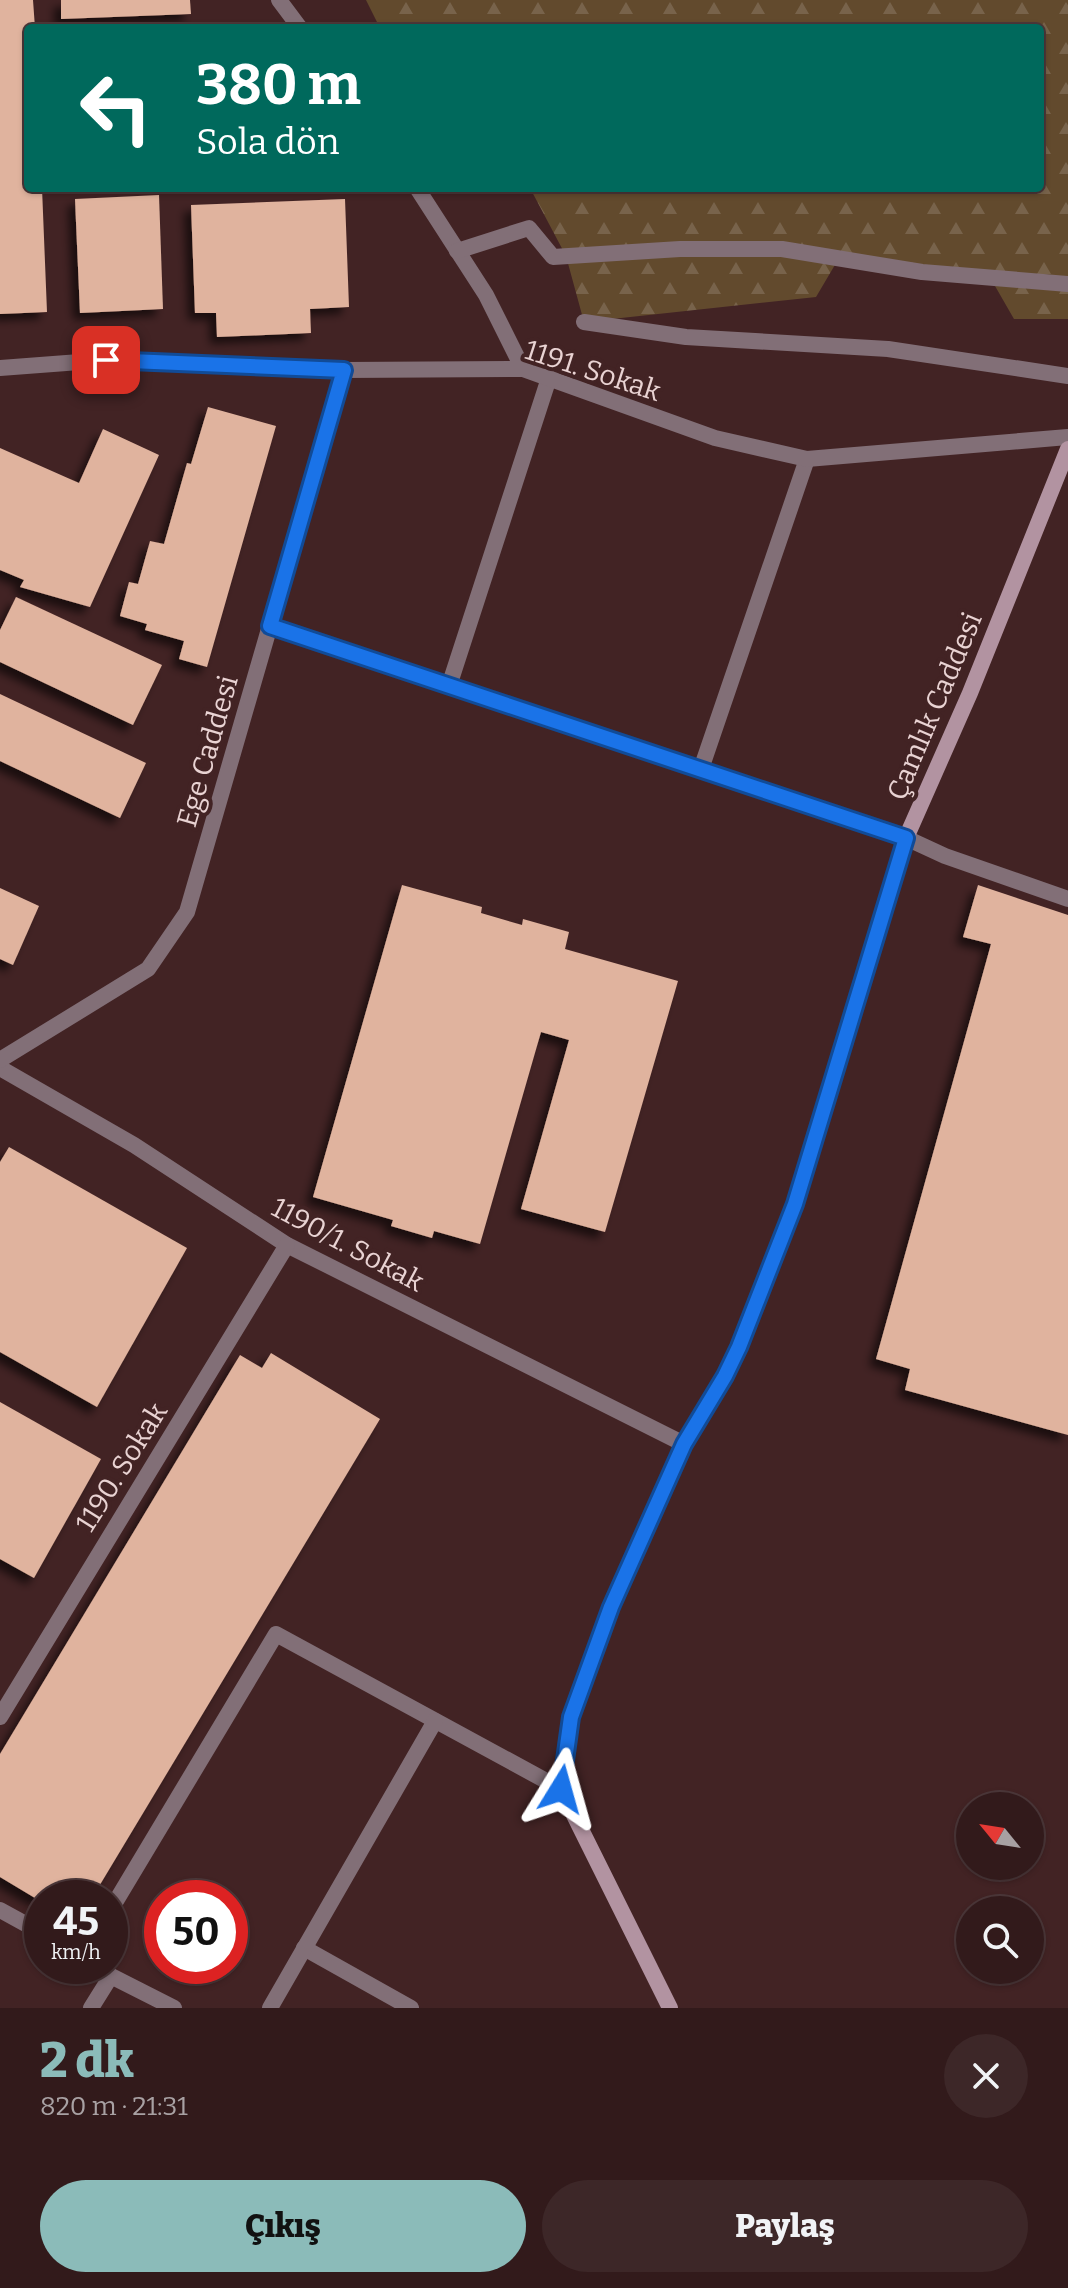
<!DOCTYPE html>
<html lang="tr">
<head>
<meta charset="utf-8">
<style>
  :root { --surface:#321a1b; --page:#3d2728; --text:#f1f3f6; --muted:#a8a1a3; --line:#4d383a; --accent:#8bbbb9 }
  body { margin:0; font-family:Bitter,serif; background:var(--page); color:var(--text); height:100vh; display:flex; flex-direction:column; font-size:30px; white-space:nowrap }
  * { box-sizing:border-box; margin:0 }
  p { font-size:26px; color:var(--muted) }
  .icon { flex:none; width:44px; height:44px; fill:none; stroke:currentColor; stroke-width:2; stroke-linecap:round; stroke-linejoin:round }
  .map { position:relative; height:2008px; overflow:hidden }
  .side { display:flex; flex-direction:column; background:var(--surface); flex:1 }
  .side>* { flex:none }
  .top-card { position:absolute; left:24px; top:24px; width:1020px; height:168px; border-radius:8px; box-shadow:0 2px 6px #0004,0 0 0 2px var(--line); background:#00695c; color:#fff; overflow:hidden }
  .needle { width:52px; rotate:300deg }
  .controls { position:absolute; left:956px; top:1792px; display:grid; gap:16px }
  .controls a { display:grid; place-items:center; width:88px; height:88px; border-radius:50%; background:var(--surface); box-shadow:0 2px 6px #0004,0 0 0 2px var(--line); font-size:40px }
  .speed { position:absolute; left:24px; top:1880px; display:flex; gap:16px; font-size:40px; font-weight:700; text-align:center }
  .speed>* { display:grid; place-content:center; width:104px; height:104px; border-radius:50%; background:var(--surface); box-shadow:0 2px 6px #0004,0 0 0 2px var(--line); line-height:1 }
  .speed small { font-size:20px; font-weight:400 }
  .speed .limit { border:12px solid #d22; background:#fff; color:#111 }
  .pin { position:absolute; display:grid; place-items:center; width:68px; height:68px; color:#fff; margin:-34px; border-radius:16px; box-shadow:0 4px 12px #0006 }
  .me { position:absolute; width:88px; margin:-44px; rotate:8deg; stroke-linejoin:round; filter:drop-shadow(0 0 6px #0008) }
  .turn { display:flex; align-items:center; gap:28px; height:168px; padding:0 40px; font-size:36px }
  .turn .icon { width:104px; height:104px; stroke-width:2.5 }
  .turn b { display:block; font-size:56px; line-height:68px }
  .round { display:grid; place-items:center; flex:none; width:84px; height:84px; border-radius:42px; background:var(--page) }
  .summary { display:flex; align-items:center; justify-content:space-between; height:136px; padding:0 40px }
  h1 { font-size:48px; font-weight:800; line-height:60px; color:var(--accent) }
  .primary-button { display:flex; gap:16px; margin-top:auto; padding:16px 40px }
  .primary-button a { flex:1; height:92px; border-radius:48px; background:var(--accent); color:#111; font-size:32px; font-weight:800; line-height:92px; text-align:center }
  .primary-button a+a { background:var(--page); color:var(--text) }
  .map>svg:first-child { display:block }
  .forest { fill:url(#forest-firs) }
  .building { fill:#e0b39e; filter:url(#shadow) }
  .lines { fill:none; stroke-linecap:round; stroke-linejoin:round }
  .minor { stroke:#826f77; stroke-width:16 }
  .tertiary { stroke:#826f77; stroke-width:16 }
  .secondary { stroke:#b293a1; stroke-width:16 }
  .route-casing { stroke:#114b97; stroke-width:20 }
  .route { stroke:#1a73e8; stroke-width:14 }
  .labels { text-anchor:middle; stroke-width:8; stroke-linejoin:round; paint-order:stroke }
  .street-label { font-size:28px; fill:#e9d3d3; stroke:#422324 }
</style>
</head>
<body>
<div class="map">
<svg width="1068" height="2008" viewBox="0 0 1068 2008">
  <defs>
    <pattern id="forest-firs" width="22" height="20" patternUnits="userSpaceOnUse" patternTransform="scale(2)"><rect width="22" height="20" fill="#624a2d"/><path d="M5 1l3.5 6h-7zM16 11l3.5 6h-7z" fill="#78634b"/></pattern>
    <filter id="shadow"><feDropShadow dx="-7" dy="7" stdDeviation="4" flood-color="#0009"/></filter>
  </defs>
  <rect width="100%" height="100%" fill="#422324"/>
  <path class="forest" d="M366,0H1068V319H1014L991,279L839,258L816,297L584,322L566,256L530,188H1040V28H380Z"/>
  <g class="building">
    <path d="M0,0H33L35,28H28V188H42L47,312L0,314Z"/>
    <path d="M61,0H190L191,14L61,19Z"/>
    <path d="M159,195L163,309L80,313L75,199Z"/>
    <path d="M345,199L349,307L310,309L311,333L217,337L216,313H195L191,205Z"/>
    <path d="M208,407L276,426L207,667L179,659L184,641L145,630L147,624L120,616L129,582L138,584L150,541L164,544L187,463L191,464Z"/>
    <path d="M103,429L159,455L90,607L20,587L24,580L0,570V448L79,483Z"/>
    <path d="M16,597L162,665L133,725L0,662V630Z"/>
    <path d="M0,694L146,763L120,818L0,761Z"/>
    <path d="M402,885L482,907L481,913L522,925L523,919L569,932L565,949L678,981L605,1232L521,1209L569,1040L541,1032L480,1244L434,1231L432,1238L391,1226L393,1220L313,1197Z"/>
    <path d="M978,885L1068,915V1435L905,1390L910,1369L876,1359L991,944L963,937Z"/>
    <path d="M0,888L39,906L13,965L0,959Z"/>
    <path d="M9,1147L187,1248L97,1407L0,1352V1162Z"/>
    <path d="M271,1353L380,1419L92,1898H35L0,1877V1754L240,1355L262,1368Z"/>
    <path d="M0,1402L101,1459L34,1578L0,1559Z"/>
  </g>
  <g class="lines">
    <g class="minor">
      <path d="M279,0L300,28"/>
      <path d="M417,188L486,295L523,369"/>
      <path d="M457,251L529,228L553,257L680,249H782L922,272L1068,284"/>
      <path d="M584,322L686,337L888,349L1068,376"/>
      <path d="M270,626L906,838"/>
      <path d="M449,686L549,378"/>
      <path d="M701,769L807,459"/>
      <path d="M0,1068L134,1145L287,1245L684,1444"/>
      <path d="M0,1717L287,1245"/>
      <path d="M110,1911L276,1634L561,1789"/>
      <path d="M304,1948L411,2008"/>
      <path d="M91,2008L111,1976"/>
      <path d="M270,2008L435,1721"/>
    </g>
    <g class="tertiary">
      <path d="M0,368L106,360L344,370L523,369L715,438L807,459L1068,437"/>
      <path d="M906,838L945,856L1068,899"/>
      <path d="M0,1060L148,969L187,912L344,370"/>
      <path d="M0,1910L42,1933"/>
      <path d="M98,1966L111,1976L174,2008"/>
    </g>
    <path class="secondary" d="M670,2008L561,1789L571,1717L611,1607L684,1444L725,1376L739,1347L795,1204L906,838L970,693L1068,449"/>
  </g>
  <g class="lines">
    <g class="route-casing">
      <path id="route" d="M106,360L344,370L270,626L906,838L795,1204L739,1347L725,1376L684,1444L611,1607L571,1717L561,1789"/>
    </g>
    <use href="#route" class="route"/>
  </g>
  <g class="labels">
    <g class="street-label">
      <text transform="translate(593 370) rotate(18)" y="10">1191. Sokak</text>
      <text transform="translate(934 706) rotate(-67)" y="10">Çamlık Caddesi</text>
      <text transform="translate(207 751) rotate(-74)" y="10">Ege Caddesi</text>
      <text transform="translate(348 1244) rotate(28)" y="10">1190/1. Sokak</text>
      <text transform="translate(121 1467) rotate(-58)" y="10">1190. Sokak</text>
    </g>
  </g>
</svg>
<div class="controls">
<a><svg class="needle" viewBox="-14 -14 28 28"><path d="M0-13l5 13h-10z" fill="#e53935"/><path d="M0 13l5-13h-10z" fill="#a8a1a3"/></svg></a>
<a><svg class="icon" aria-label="search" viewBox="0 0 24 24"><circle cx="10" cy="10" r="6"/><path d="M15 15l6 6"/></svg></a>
</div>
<div class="speed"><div>45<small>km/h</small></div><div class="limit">50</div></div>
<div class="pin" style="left:106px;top:360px;background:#d93025"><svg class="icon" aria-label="arrive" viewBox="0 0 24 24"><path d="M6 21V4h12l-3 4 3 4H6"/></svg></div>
<svg class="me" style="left:561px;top:1789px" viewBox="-20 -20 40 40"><path d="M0-17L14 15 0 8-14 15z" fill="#1a73e8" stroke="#fff" stroke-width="4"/></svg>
<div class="top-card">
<div class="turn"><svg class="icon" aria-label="left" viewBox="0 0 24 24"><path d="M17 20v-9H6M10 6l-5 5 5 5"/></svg><div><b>380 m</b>Sola dön</div></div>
</div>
</div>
<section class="side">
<div class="summary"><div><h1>2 dk</h1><p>820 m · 21:31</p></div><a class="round"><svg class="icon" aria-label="close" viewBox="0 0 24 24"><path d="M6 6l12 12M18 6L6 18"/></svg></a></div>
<div class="primary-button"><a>Çıkış</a><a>Paylaş</a></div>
</section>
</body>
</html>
